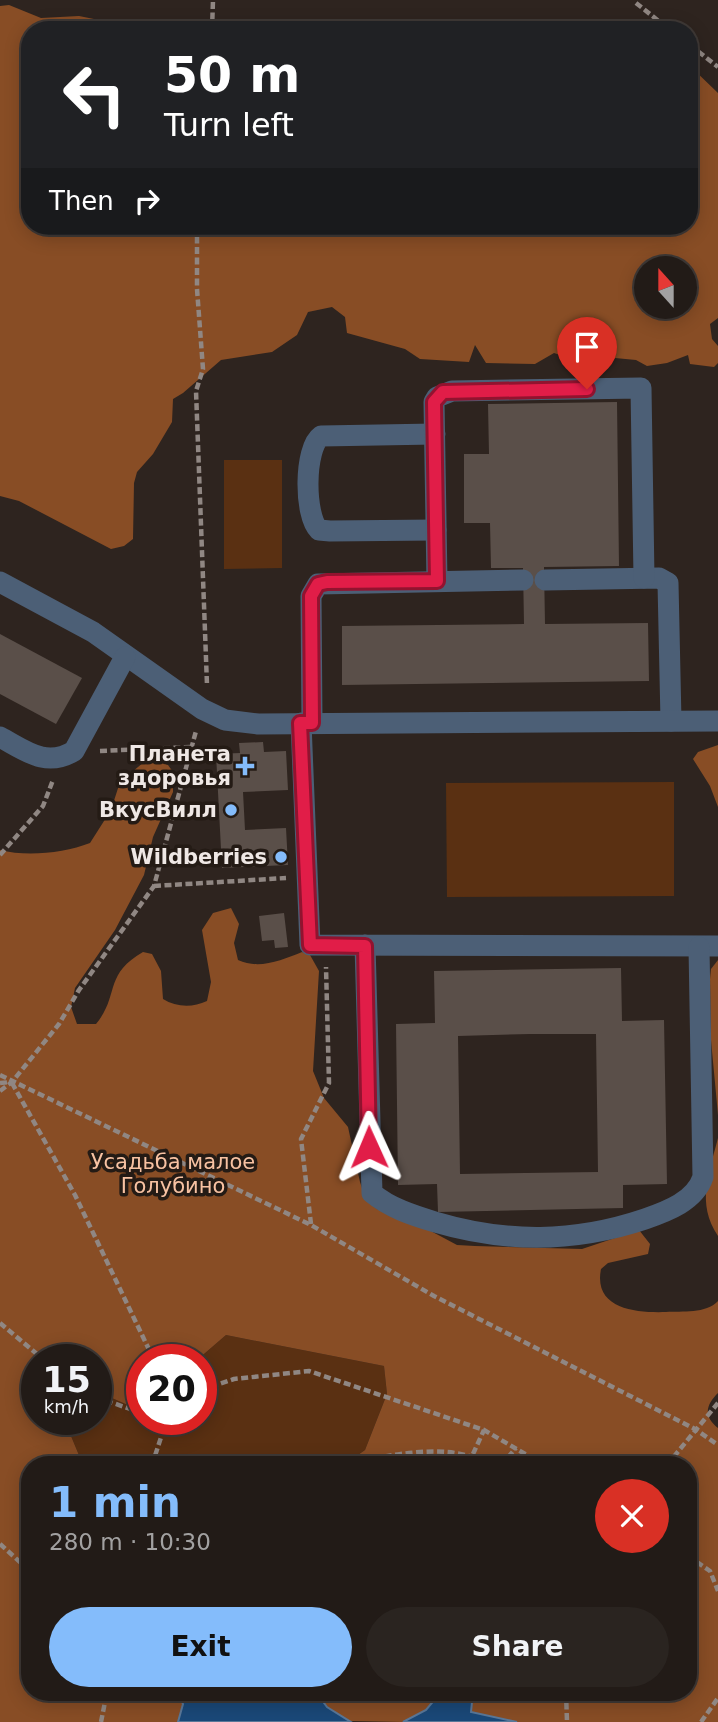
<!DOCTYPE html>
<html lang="en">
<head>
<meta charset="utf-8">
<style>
  :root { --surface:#221b17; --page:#2a2420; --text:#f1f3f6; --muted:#a2a1a1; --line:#3f3936; --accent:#84bcfb }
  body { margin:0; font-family:"DejaVu Sans",sans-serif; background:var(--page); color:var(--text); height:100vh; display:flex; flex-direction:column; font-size:26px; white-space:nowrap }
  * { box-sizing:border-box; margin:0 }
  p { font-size:23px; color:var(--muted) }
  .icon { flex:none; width:38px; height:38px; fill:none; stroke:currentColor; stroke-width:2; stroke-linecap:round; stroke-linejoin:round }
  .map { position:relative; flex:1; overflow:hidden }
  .panel { position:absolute; left:21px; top:1456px; width:676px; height:245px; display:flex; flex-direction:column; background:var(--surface); border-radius:28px; box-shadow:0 4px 18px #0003,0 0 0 2px var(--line) }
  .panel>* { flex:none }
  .top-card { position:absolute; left:21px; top:21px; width:677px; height:214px; border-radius:28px; box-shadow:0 4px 18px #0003,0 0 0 2px var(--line); background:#202124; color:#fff; overflow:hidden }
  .needle { width:46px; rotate:339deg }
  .controls { position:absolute; left:634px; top:256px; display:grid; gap:14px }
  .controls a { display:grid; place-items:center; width:63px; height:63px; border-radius:50%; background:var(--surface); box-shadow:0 4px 18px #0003,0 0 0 2px var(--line); font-size:35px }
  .speed { position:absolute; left:21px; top:1344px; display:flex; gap:14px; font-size:35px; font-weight:700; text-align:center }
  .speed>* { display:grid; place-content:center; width:91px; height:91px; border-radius:50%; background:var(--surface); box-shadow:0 4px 18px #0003,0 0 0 2px var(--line); line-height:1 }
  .speed small { font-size:18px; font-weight:400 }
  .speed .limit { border:10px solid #d22; background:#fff; color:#111 }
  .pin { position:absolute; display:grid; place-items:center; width:60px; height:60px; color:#fff; margin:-72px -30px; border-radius:50% 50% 50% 0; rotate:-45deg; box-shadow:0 0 7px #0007 }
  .pin .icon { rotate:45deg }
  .me { position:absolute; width:77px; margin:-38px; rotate:359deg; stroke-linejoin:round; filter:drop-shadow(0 0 5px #0008) }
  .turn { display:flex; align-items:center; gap:24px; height:147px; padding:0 28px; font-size:32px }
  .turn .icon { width:91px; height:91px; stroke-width:2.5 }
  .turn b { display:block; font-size:49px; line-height:60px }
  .then { display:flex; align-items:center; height:66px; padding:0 28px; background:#0003; gap:14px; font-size:26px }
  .round { display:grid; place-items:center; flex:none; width:74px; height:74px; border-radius:37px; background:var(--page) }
  .headline { display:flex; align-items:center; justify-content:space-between; height:119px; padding:0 28px }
  h1 { font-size:42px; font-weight:600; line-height:52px; color:var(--accent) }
  .button { display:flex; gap:14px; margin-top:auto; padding:14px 28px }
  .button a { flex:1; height:80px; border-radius:42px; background:var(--accent); color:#111; font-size:28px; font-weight:600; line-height:80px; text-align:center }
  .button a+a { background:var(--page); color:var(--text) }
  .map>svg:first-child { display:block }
  .green { fill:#5a3012 }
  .forest { fill:#884d25; fill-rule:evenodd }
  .water { fill:#1a4878; stroke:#5a7899; stroke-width:2 }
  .building { fill:#5a4f49; fill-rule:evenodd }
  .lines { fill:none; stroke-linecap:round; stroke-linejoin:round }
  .path { stroke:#908783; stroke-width:4.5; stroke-dasharray:7 3.5; stroke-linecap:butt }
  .minor { stroke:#4c5f76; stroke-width:21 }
  .route-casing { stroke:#92132f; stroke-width:18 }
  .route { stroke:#e11d48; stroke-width:12 }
  .poi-dot { fill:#84bcfb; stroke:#241b15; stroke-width:2.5 }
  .labels { text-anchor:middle; stroke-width:7; stroke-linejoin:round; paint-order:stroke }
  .poi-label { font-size:21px; font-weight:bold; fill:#efe8e5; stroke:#241b15; text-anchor:end }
  .park-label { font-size:21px; fill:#f8c2a2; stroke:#241b15 }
</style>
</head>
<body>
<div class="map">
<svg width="718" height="1722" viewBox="0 0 718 1722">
  <rect width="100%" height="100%" fill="#2e241f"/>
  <g class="green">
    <path d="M224,460H282V568L224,569Z"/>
    <path d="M674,782V896L447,897L446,783Z"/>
    <path d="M226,1335L384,1366L387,1394L365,1450L344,1465H83L64,1419H96V1391L139,1410L142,1408V1419H201V1360H197Z"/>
  </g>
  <g class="forest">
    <path d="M9,5L41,18L79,16L124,25L175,22L209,28L266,22L299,26L381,22L421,30H30V226H690V66L718,93V318L710,324L712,339L718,346V363L714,367L690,364L688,355L667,363L647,366L636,360L615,358L606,364L589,365L554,353L535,364L486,363L475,345L469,362L420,359L405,349L347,333L345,317L332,307L308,312L297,335L272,352L221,360L183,393L173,399L172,422L153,454L137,472L134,483L133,539L124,546L111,549L19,501L0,496V6ZM646,268H684V306H646Z"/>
    <path d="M718,745V807L710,786L693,759L698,752Z"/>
    <path d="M150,757L168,765L173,772V792L153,837L144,875L115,930L75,988L71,1007L77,1024H96C120,995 103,975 143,952L152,954L161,971L163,999C176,1007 192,1008 207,1001L211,982L202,930L213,913L231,908L239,924L234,943L238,960C259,970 282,960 302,952L310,955L319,971L313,1071L324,1098L348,1127L360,1182L366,1200L377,1209L412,1221L457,1245L475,1246L582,1249L639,1230L650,1244L648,1254L608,1263L601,1269C593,1309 636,1313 666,1312C682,1311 706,1314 718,1301V1393C706,1405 703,1416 718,1428V1722H517L470,1712L473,1692H688V1465H344L365,1450L387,1394L384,1366L226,1335L197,1360H142L139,1410L96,1391V1360H37V1419H64L83,1465H30V1692H178L183,1704L178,1722H0V850C27,857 64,853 90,843L111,810L120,782Z"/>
    <path d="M718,960V1115L711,1040L710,979L711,969Z"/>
    <path d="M718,1138V1236C696,1203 709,1173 718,1138Z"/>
    <path d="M316,1692H441L426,1710L403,1722L349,1721L327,1707Z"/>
  </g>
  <g class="water">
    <path d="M178,1692H316L327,1707L351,1722H178L183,1704Z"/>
    <path d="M441,1692H473L471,1712L517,1722H403L426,1710Z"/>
  </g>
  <g class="building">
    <path d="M617,402L619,566L544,567L545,624L648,623L649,681L342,685V626L524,624L523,568H491L490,523H464V454H489L488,404Z"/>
    <path d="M0,634L82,678L56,724L0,694Z"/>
    <path d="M263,742L264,752L286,751L288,790L243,792L245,830L286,828L288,865L222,868L216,754L240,753L239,743Z"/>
    <path d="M284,913L288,947L275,948L274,940L262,941L259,916Z"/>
    <path d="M621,968L622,1021L664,1020L667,1184L623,1185V1208L438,1212L437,1184L398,1185L396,1024L435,1023L434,971ZM530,1034H596L598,1172L460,1174L458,1036Z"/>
  </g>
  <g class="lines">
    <g class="path">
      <path d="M636,3L670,30"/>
      <path d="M212,30L213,0"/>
      <path d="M690,45L718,67"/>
      <path d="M197,226V289L203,369L196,391L207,685"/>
      <path d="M100,751L192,747"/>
      <path d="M0,855L43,806L53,780"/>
      <path d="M154,886L286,878"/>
      <path d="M0,1075L311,1225L434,1296L695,1429L718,1445"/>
      <path d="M0,1083L11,1082"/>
      <path d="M12,1083L75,1195L154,1360"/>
      <path d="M0,1091L12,1082L59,1024L79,990L154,886L196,731"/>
      <path d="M311,1224L301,1139L329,1083L326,967"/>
      <path d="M0,1323L44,1360"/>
      <path d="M201,1390L234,1379L309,1371L484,1430L544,1465"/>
      <path d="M96,1397L130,1409H142"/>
      <path d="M473,1454L484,1430"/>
      <path d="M152,1465L167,1419"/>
      <path d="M333,1465C380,1459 447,1438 489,1465"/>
      <path d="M501,1465L516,1448"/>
      <path d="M667,1465L718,1403"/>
      <path d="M0,1544L30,1571"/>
      <path d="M688,1556L710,1571L718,1591"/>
      <path d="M566,1692L567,1722"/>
      <path d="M101,1722L107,1692"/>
      <path d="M701,1722L718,1698"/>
    </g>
    <g class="minor">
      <path d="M435,434L321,436C304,448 304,516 319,530L330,531L436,530"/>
      <path d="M545,580L659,578L668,583L671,721"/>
      <path d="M437,581L434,402L437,397L452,391L641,388L644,578"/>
      <path d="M0,582L93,632L202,709L225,720L258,724L718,721"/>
      <path d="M301,723L310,945L718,946"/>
      <path d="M312,723L311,596L318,584L523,580"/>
      <path d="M0,737C26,751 46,768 74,751L125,657"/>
      <path d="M365,945L372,1193C390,1208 412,1215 435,1222C506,1243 574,1243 645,1219C668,1211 695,1201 703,1177L699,947"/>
    </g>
  </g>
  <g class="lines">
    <g class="route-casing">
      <path id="route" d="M369,1147L365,946L310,945L300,723H312L311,596L318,584L327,582L437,581L434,402L443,392L587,389"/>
    </g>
    <use href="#route" class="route"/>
  </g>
  <g class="poi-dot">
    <path d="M241.5 755.5h7v7h7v7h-7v7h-7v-7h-7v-7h7z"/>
    <circle cx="231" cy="810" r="7"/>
    <circle cx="281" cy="857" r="7"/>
  </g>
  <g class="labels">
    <g class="poi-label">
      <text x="231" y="761">Планета<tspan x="231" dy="24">здоровья</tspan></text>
      <text x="217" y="817">ВкусВилл</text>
      <text x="267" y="864">Wildberries</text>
    </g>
    <g class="park-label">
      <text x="173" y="1169">Усадьба малое<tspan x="173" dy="24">Голубино</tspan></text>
    </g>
  </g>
</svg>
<div class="controls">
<a><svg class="needle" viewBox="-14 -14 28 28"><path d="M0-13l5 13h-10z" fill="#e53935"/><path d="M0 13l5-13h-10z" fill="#a2a1a1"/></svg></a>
</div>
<div class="speed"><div>15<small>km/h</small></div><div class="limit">20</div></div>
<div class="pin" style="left:587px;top:389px;background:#d93025"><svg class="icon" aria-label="arrive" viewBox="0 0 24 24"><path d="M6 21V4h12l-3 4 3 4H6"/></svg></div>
<svg class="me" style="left:369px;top:1147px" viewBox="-20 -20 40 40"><path d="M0-17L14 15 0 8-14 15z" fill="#e11d48" stroke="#fff" stroke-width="4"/></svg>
<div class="top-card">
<div class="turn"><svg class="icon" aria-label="left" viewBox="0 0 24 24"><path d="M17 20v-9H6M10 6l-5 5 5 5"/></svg><div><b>50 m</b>Turn left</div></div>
<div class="then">Then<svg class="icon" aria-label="right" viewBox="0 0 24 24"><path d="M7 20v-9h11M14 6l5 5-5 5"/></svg></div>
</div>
<section class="panel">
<div class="headline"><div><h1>1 min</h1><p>280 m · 10:30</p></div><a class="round" style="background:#d93025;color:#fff"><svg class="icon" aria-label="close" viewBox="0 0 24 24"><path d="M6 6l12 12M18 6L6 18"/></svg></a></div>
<div class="button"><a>Exit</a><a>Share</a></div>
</section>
</div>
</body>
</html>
